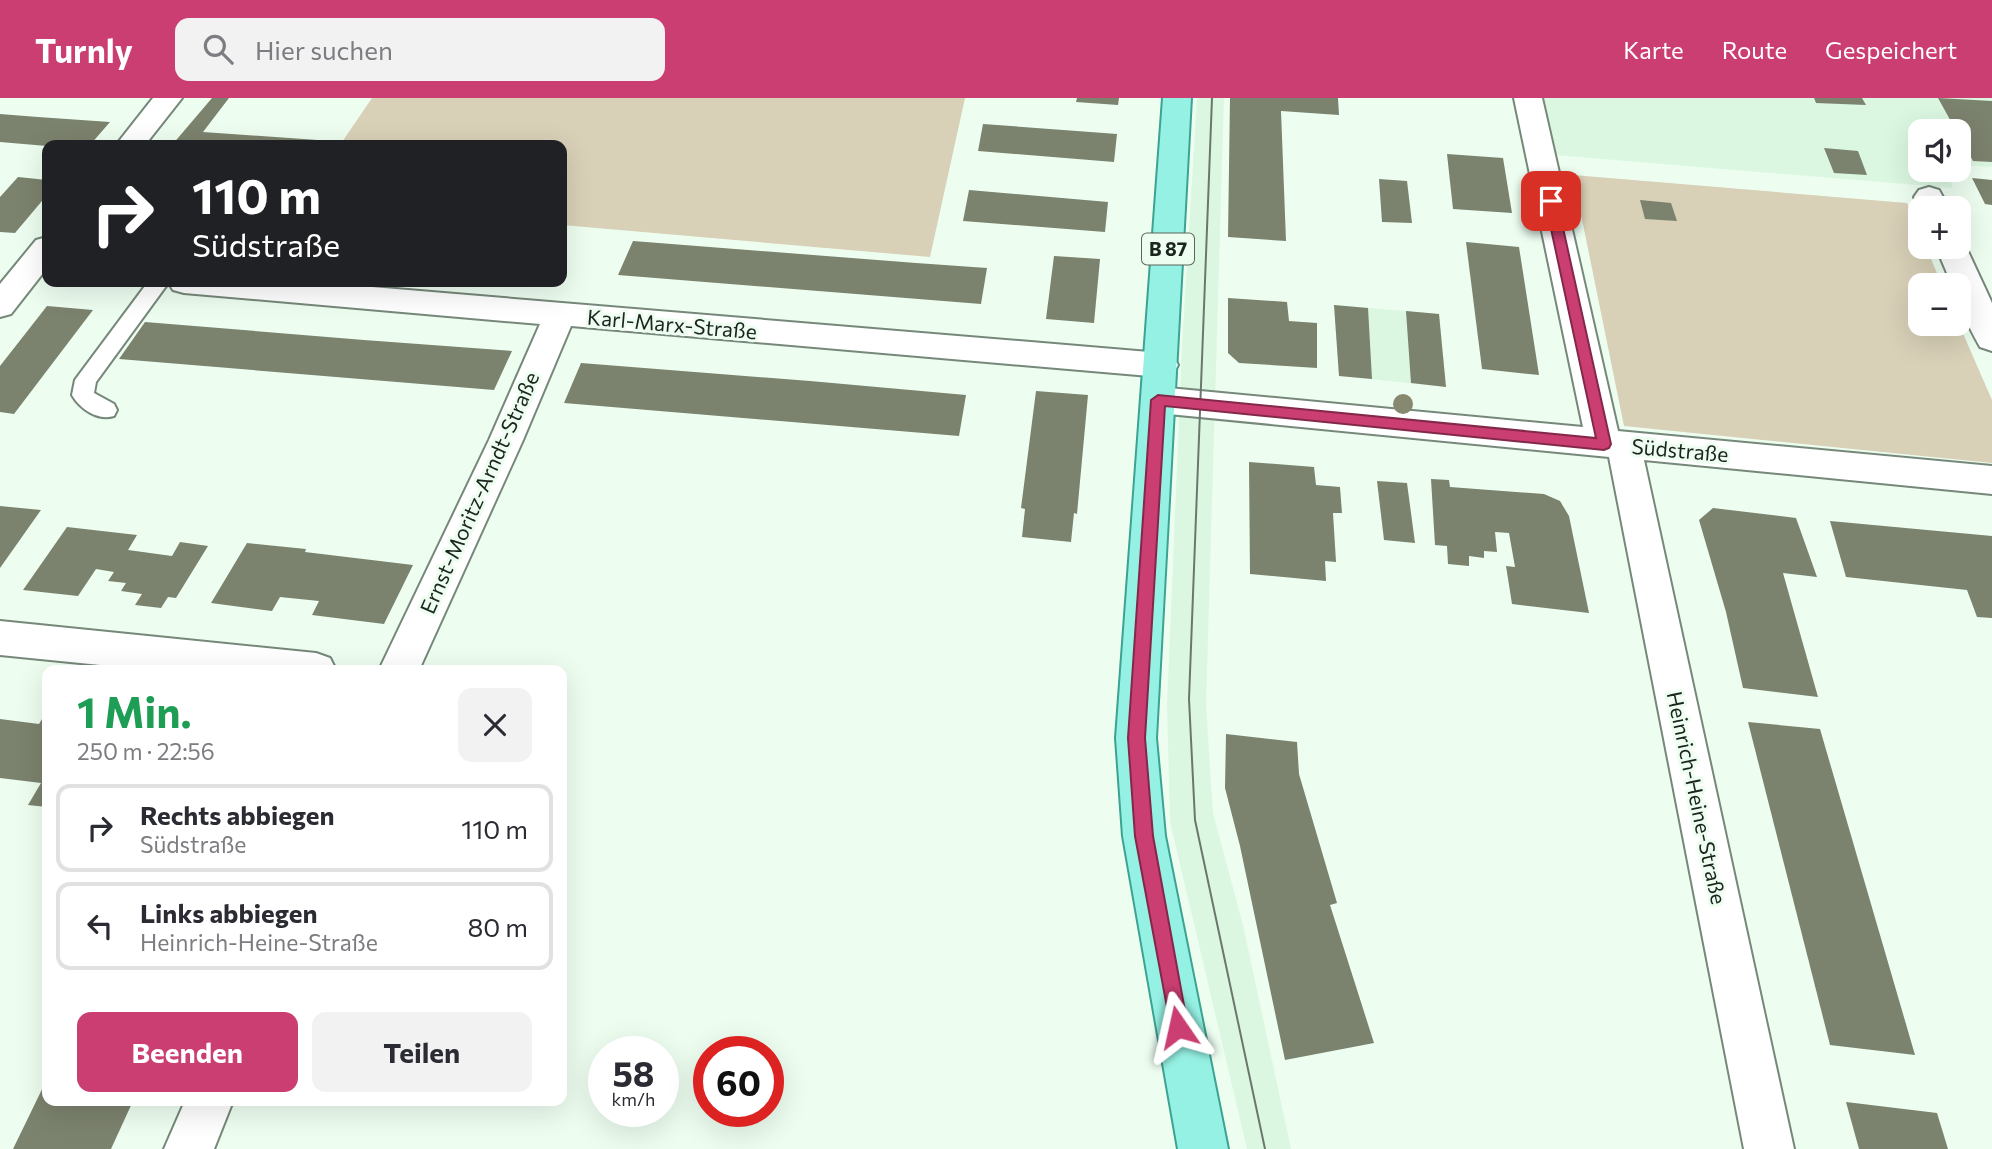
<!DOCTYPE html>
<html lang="de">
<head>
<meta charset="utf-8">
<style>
  :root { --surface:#fff; --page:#f2f2f3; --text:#2b2b33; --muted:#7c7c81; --line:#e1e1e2; --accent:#ca3e71 }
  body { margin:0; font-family:Commissioner,sans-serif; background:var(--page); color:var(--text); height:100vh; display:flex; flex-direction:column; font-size:26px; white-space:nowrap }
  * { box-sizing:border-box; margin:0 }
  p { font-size:23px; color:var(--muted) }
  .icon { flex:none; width:38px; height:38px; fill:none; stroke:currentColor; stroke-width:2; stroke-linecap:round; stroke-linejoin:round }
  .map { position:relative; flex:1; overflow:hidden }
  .drawer { position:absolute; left:42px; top:567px; width:525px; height:441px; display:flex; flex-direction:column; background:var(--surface); border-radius:14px; box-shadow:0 7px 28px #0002 }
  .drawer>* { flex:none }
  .banner { position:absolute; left:42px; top:42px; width:525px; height:147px; border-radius:14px; box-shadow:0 7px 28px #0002; background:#202124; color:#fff; overflow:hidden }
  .controls { position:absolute; left:1908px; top:21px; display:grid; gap:14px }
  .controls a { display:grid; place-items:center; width:63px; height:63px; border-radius:14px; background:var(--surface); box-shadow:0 7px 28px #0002; font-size:35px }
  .speed { position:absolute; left:588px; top:938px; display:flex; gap:14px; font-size:35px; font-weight:700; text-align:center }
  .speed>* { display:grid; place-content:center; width:91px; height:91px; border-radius:50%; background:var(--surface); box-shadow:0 7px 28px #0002; line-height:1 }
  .speed small { font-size:18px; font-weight:400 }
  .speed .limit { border:10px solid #d22; background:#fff; color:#111 }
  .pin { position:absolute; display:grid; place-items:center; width:60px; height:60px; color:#fff; margin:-30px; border-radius:14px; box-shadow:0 4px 10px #0006 }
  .me { position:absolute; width:77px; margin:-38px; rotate:349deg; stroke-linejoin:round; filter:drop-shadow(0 0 5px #0008) }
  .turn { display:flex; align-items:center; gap:24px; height:147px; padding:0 35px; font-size:32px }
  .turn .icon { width:91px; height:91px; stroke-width:2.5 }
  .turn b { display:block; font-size:49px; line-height:60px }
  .round { display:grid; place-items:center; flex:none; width:74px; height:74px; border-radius:14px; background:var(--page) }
  .overview { display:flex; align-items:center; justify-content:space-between; height:119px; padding:0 35px }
  h1 { font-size:42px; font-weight:700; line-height:52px; color:#1e9e55 }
  .action { display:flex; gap:14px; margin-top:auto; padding:14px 35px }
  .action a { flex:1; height:80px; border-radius:14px; background:var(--accent); color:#fff; font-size:28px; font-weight:700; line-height:80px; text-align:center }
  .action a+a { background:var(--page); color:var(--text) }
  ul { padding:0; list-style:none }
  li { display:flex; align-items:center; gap:21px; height:88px; margin:0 14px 10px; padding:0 21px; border:4px solid var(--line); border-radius:14px }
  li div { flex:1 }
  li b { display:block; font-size:26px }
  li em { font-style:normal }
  header { display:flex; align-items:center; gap:42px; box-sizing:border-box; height:98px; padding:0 35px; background:var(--accent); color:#fff }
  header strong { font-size:33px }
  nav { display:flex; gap:38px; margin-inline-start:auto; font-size:24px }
  .search { width:490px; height:63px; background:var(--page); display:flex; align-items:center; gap:18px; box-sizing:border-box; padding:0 24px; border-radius:14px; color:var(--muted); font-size:26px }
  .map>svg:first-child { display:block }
  .built { fill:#dbf7e1 }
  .green { fill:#d8d0b7 }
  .building { fill:#7b826d }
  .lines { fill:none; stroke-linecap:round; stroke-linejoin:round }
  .lane-casing { stroke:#758879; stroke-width:4 }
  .street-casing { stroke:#758879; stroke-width:4 }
  .primary-casing { stroke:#3ca392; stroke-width:4 }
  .lane { fill:#fff; fill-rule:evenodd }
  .street { fill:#fff; fill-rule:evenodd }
  .primary { fill:#95f1e3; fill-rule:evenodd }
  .tram { stroke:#6b776e; stroke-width:2 }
  .tree { fill:#868870 }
  .route { fill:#ca3e71; stroke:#832849; stroke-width:2 }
  .labels { text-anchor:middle; stroke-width:6; stroke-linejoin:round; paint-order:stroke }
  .shield { fill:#edfef1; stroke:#5b655d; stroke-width:2 }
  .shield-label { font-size:19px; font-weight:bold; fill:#1c241e }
  .street-label { font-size:21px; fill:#1c241e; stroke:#edfef1 }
</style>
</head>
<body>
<header>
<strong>Turnly</strong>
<div class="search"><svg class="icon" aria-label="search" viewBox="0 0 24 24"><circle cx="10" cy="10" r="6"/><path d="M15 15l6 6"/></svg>Hier suchen</div>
<nav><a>Karte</a><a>Route</a><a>Gespeichert</a></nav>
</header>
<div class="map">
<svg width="1992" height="1051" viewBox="0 0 1992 1051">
  <rect width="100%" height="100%" fill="#edfef1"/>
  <g class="built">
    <path d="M1197,0H1224L1206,607L1213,715L1243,827L1291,1051H1247L1170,724L1167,606L1182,247Z"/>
    <path d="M1529,0H1992V69L1958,67V33H1920V72H1947L1953,90L1543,56Z"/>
    <path d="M1334,207L1439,216L1446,289L1339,278Z"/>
  </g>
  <g class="green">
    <path d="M372,0H965L930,159L562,127V47H340Z"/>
    <path d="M1573,77L1907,105L1920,135V149H1926L1942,187H1920V226L1958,224L1992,302V365L1624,328Z"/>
  </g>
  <g class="building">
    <path d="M212,0H229L203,34L332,43L329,47H172Z"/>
    <path d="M1077,0H1119L1118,7L1076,4Z"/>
    <path d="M1230,0H1338L1339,17L1281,13L1286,143L1228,139Z"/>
    <path d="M1814,0H1862L1866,7L1816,5Z"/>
    <path d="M1938,0L1992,3V64L1973,63Z"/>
    <path d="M0,16L38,19L110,24L90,47L47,48L0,44Z"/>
    <path d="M983,26L1117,36L1114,64L978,53Z"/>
    <path d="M1824,50L1858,53L1867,77L1834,75Z"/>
    <path d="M1447,56L1503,60L1512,115L1453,111Z"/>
    <path d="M18,79L47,82V97L15,135L0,134V99Z"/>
    <path d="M1972,80L1992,82V107L1985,106Z"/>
    <path d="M1379,81L1407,83L1412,125L1382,124Z"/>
    <path d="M969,92L1108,104L1105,134L963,123Z"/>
    <path d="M1640,102L1671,105L1677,123L1645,121Z"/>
    <path d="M633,143L916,165L987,170L981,206L618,177Z"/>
    <path d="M1466,144L1519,149L1539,277L1482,271Z"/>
    <path d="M1054,158L1100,161L1094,225L1046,221Z"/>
    <path d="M1228,200L1287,204L1289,223L1317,225V270L1239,265L1228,255Z"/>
    <path d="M1334,207L1368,210L1372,281L1339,278Z"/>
    <path d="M47,208L93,212L14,316L0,314V268Z"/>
    <path d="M1406,213L1439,216L1446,289L1411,285Z"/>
    <path d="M145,224L364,242L512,253L494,292L119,261Z"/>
    <path d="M581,265L810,283L966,297L959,338L564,305Z"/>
    <path d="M1036,293L1088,297L1077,416L1074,415L1071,444L1022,439L1025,411L1021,410Z"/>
    <path d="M1249,364L1314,369L1316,387L1340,389L1342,415H1333L1336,464L1325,463L1326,483L1250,476Z"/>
    <path d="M1431,381L1449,382L1450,389L1544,396L1560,403L1569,418L1589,515L1512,506L1506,468L1515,469L1509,435L1495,434L1497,454L1484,453V460L1469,458V468L1448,466L1447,448L1435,447Z"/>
    <path d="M1377,383L1407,385L1415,445L1384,442Z"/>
    <path d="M0,408L41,412L0,470Z"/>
    <path d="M1713,410L1796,420L1817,479L1783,475L1818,599L1743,590L1726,514L1699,422Z"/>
    <path d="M1830,423L1992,438V520L1977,519L1967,492L1846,479Z"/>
    <path d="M67,429L137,437L128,452L172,458L180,444L208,448L176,500L168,499L161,510L135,507L142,496L121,493L126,485L108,483L114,474L96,471L78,498L23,492Z"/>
    <path d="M247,445L306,451L305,454L413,467L384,526L312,517L319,503L280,499L272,513L211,505Z"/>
    <path d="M47,613V709L28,707L41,685L0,680V621L39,626Z"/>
    <path d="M1748,624L1820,631L1915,957L1830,947Z"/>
    <path d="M1226,636L1297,644L1299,676L1337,805L1330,807L1374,945L1285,962L1240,748L1225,690Z"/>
    <path d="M47,981V1003H133L111,1051H13Z"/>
    <path d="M1846,1004L1937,1015L1948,1051H1859Z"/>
  </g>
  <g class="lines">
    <g class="lane-casing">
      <path id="lane" d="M148,184H169L96,284L94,295L114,306L117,312L114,318C98,323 80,311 72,297L75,282Z"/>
    </g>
    <g class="street-casing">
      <g id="street">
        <path d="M153,0H182L145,47H116Z"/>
        <path d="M1514,0H1542L1618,333L1992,368V396L1644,362L1794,1051H1744L1609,359L1158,315L1146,311L1141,302L1146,293L1158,289L1583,329Z"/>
        <path d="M1929,89L1939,92L1949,110L1920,111L1914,99L1919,92Z"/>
        <path d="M47,139V170L11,216L0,219V186L36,142Z"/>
        <path d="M1958,141L1966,149L1992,205V253L1980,249C1970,231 1958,209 1958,187H1952L1936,149H1958Z"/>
        <path d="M168,184H312L1161,255L1173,258L1178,267L1173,276L1161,279L571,228L523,342L419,572H379L489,342L540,226L184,195L173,192Z"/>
        <path d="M0,523L316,555L330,560L336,572H150L0,557Z"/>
        <path d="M185,1003H233L214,1051H164Z"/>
      </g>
    </g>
    <g class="primary-casing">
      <path id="primary" d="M1163,0H1191L1156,640L1165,738L1228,1051H1178L1123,738L1116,640Z"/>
    </g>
    <use href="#lane" class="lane"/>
    <use href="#street" class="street"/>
    <use href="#primary" class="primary"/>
    <path class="tram" d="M1212,0L1189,601L1195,722L1265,1051"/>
  </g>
  <circle class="tree" cx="1403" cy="306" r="10"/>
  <path class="route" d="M1551,98L1557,103L1611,346L1609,350L1604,352L1165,308L1145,640L1153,738L1188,929L1185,936L1178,938L1172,936L1135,738L1128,640L1151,302L1158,297L1596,340L1545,103Z"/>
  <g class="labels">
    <rect class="shield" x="1142" y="135.5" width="52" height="31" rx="5"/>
    <g class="shield-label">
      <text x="1168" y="158">B 87</text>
    </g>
    <g class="street-label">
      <text transform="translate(672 227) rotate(5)" y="7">Karl-Marx-Straße</text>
      <text transform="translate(1680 353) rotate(5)" y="7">Südstraße</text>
      <text transform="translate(480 395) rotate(-66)" y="7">Ernst-Moritz-Arndt-Straße</text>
      <text transform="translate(1696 700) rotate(78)" y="7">Heinrich-Heine-Straße</text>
    </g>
  </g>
</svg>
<div class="controls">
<a><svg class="icon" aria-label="sound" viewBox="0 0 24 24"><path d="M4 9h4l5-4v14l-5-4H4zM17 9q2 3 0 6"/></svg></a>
<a>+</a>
<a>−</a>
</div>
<div class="speed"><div>58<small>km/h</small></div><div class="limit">60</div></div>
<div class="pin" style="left:1551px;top:103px;background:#d93025"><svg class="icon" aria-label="arrive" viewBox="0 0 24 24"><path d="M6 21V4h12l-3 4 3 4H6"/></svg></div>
<svg class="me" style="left:1178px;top:929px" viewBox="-20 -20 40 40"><path d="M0-17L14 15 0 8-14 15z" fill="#ca3e71" stroke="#fff" stroke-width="4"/></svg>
<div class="banner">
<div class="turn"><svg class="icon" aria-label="right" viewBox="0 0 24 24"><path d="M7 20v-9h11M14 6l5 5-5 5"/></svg><div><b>110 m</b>Südstraße</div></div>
</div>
<section class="drawer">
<div class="overview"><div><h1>1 Min.</h1><p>250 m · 22:56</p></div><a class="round"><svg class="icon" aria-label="close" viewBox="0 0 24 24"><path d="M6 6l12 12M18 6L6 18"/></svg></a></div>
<ul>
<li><svg class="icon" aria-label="right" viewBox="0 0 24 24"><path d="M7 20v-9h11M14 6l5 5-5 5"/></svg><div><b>Rechts abbiegen</b><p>Südstraße</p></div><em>110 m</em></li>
<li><svg class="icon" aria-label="left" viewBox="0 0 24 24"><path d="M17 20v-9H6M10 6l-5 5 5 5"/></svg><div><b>Links abbiegen</b><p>Heinrich-Heine-Straße</p></div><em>80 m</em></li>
</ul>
<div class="action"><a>Beenden</a><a>Teilen</a></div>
</section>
</div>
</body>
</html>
